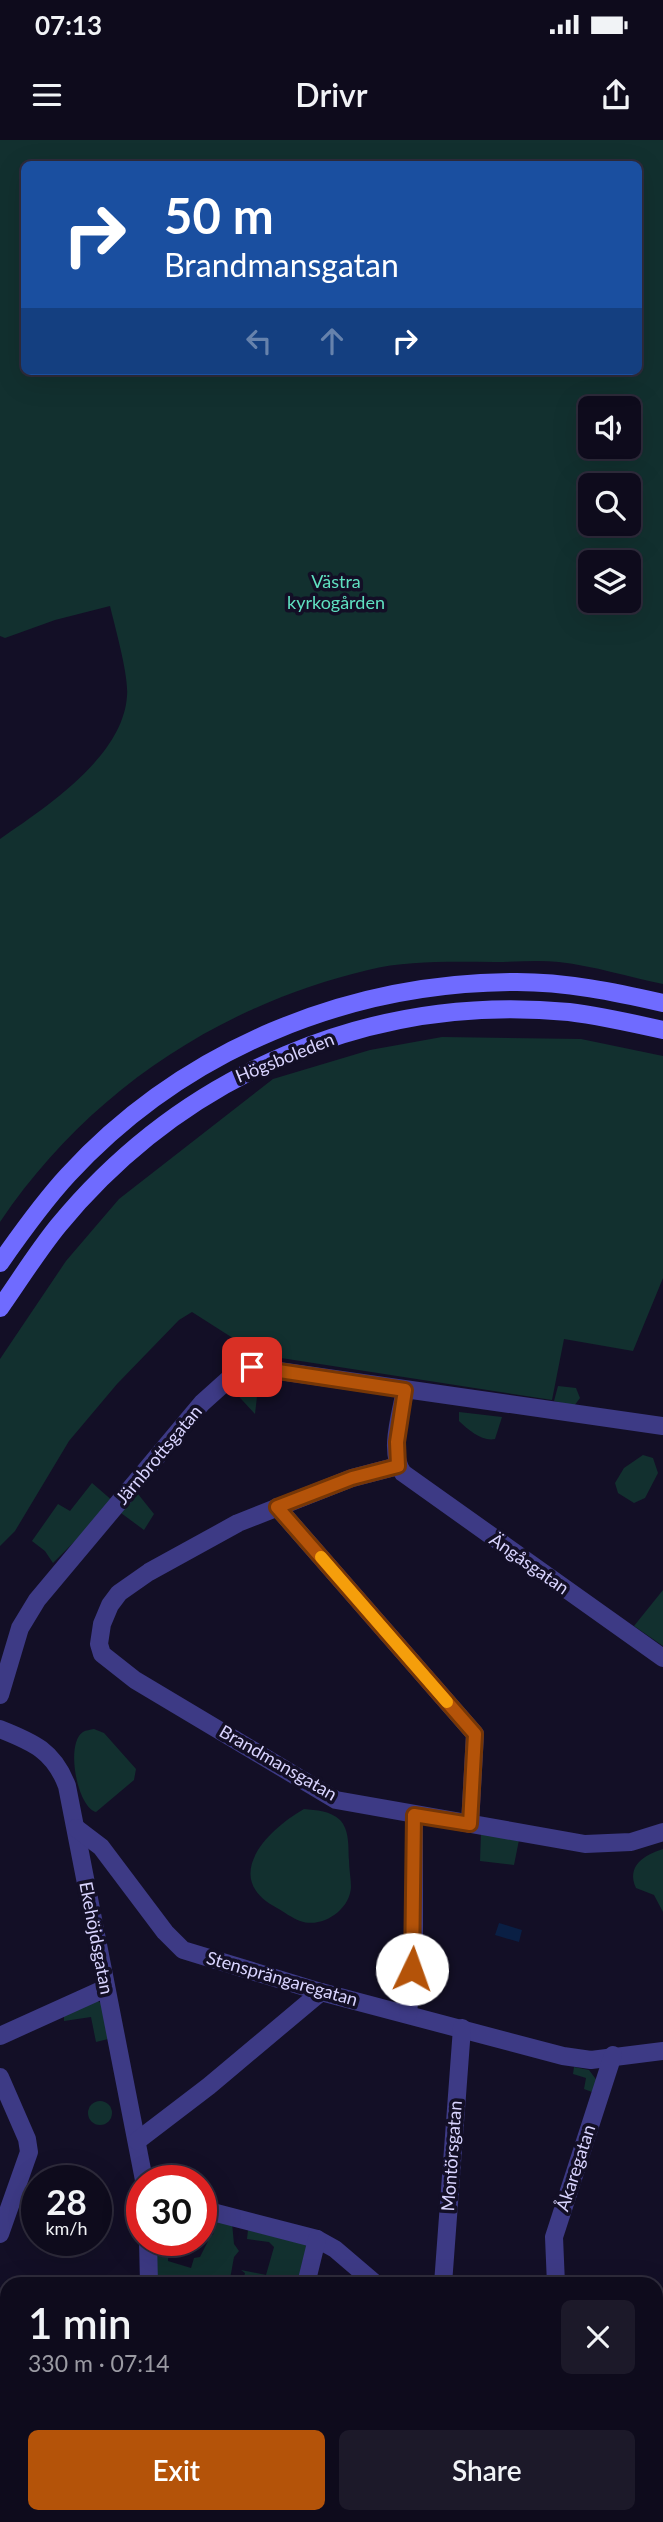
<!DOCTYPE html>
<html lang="en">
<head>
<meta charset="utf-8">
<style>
  :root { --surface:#0e0b1c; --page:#1c1929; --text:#f1f3f6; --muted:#9b9ba3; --line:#2e2b3b; --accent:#b45309 }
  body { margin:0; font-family:Lato,sans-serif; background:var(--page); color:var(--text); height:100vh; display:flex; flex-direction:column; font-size:26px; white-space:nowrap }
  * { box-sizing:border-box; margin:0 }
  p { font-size:23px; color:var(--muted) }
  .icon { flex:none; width:38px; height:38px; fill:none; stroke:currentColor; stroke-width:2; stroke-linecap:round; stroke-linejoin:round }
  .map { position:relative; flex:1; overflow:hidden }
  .details { position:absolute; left:0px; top:2137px; width:663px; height:247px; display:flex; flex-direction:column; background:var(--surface); border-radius:21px 21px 0 0; box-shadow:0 7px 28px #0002,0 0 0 2px var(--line) }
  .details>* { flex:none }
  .top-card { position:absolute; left:21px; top:21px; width:621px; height:214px; border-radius:10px; box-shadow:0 7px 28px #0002,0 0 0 2px var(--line); background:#1a4fa0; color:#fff; overflow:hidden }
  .controls { position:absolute; left:578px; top:256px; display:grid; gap:14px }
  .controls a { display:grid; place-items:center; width:63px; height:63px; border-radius:10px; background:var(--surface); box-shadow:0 7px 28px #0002,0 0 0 2px var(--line); font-size:35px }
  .speed { position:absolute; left:21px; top:2025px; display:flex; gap:14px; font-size:35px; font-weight:700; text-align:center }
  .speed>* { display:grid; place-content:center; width:91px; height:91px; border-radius:50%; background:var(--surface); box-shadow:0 7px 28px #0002,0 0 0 2px var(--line); line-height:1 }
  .speed small { font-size:18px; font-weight:400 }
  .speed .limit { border:10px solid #d22; background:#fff; color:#111 }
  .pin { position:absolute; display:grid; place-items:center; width:60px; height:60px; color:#fff; margin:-30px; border-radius:14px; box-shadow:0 4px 10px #0006 }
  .me { position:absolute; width:77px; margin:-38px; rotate:3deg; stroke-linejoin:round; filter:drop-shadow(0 0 5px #0008) }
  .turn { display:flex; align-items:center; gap:24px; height:147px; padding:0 28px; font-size:32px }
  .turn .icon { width:91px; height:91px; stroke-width:2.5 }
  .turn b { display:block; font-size:49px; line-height:60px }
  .lanes { display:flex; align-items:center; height:66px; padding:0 28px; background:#0003; justify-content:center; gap:35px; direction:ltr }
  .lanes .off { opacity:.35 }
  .round { display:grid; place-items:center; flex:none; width:74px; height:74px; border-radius:10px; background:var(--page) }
  .head { display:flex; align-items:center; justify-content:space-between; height:119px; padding:0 28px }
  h1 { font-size:42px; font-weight:600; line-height:52px }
  .primary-button { display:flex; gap:14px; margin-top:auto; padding:14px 28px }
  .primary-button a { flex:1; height:80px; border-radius:10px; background:var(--accent); color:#fff; font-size:28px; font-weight:600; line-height:80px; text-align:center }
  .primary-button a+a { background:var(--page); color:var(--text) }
  .status { display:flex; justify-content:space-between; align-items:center; height:49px; padding:0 35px; background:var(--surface); direction:ltr }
  .status svg { height:19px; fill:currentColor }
  header { display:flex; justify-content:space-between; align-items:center; height:91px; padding:0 28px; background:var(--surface); font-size:32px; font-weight:600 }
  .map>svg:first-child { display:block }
  .green { fill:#12302f; fill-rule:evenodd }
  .water { fill:#0a1f44 }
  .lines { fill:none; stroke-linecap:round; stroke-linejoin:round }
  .minor { stroke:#3d3a85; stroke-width:18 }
  .secondary { stroke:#6f6bff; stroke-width:18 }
  .route-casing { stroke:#753606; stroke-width:18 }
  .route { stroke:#b45309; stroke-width:12 }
  .slow { stroke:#f59e0b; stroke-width:12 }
  .labels { text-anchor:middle; stroke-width:7; stroke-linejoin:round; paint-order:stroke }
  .park-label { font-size:18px; fill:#5fe0c0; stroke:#130f26 }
  .street-label { font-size:18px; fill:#d9d4ff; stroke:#130f26 }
</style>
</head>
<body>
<div class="status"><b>07:13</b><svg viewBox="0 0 49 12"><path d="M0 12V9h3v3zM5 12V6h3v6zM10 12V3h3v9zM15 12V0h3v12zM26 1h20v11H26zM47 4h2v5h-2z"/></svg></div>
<header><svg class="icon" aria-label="menu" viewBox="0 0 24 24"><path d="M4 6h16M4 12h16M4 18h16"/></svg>Drivr<svg class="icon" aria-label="share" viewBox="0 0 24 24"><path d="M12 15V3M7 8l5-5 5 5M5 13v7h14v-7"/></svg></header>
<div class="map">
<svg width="663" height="2382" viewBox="0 0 663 2382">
  <rect width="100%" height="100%" fill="#130f26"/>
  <g class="green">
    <path d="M0,0H663V844C629,837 594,826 559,822C538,820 516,822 495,822C453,822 409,820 368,830C217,866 87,953 0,1082V699C46,667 123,617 127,556C129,536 115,487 110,466L55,480L5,498L0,496ZM24,24H639V231H24ZM590,268H628V306H590ZM590,345H628V383H590ZM590,422H628V460H590Z"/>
    <path d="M442,897L581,899L663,916V1138L633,1211L564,1199L552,1260L281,1218L239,1202L192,1172L179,1180L117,1244L69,1301L15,1391L0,1406V1219L66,1121L119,1059L273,939L370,910Z"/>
    <path d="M246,1237L259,1239L255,1274L230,1247Z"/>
    <path d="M558,1246L576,1248L580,1258L574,1266L554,1261Z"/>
    <path d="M459,1272L502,1277L495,1299C483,1302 468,1290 459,1281Z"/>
    <path d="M643,1315L653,1318L658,1333L645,1358L634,1363L618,1353L615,1343L624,1328Z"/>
    <path d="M92,1343L114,1362L53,1423L45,1411L32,1401L58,1364L70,1371Z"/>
    <path d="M138,1354L154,1374L144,1390L121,1373Z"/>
    <path d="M663,1450V1506L634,1486Z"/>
    <path d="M94,1589L104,1593L136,1629L134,1640L96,1672C77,1667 65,1603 83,1592C86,1590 90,1590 94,1589Z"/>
    <path d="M304,1669C316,1670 331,1671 340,1680C350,1691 348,1707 349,1720C349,1729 351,1739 351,1747C350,1770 322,1789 300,1781C292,1778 284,1772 277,1768C220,1738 267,1690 304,1669Z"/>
    <path d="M481,1693L519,1700L514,1725L480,1721Z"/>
    <path d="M663,1709V1772L654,1755L636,1748C626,1726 644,1715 663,1709Z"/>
    <path d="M94,1859L101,1863L108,1899L96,1902L91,1877L64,1881V1875Z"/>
    <path d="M574,1927L589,1930L598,1942L592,1952L584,1949L586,1938L573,1934Z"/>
    <circle cx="100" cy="1973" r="12"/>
    <path d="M201,2077L232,2083L234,2104L239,2111L234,2117L230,2139L243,2142L245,2133L241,2130L266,2135L274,2107L269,2102L247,2099L248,2090L307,2105L301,2144H155V2100L169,2103L168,2121L191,2128L194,2118L200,2117L208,2101L206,2094L213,2095L215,2084L201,2081Z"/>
    <path d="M127,2377H180L179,2382H132Z"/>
    <path d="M316,2377H366L371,2381L315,2382Z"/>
  </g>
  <path class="water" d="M499,1783L522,1790L519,1802L495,1795Z"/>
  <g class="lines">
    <g class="minor">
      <path d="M405,1250C401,1274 388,1312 403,1333L663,1518"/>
      <path d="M398,1326L352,1338L238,1383L149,1432L119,1453L110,1465L102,1484L99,1504L102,1514L135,1540L336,1660L585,1704L631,1702L663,1692"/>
      <path d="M277,1367L475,1594L470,1684"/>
      <path d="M0,1555L20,1488L37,1460L202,1263L231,1237L252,1227L663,1286"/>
      <path d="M0,1589C33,1602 54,1611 67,1646L144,2040"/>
      <path d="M76,1688L101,1707L165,1792L183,1810L321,1852L563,1916L591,1920L663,1911"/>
      <path d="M408,1874L414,1802V1675"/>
      <path d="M0,1896L106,1848"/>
      <path d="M0,1937L27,1999L29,2012L0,2094"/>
      <path d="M137,2001L209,1946L321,1852"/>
      <path d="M201,2069L317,2099L335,2109L376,2144"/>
      <path d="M148,2100L149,2144"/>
      <path d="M306,2144L317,2099"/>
      <path d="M443,2144L462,1888"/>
      <path d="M556,2144L554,2097L613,1915"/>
      <path d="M656,2289L663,2277"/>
      <path d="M387,2376L393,2382"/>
      <path d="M576,2376L577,2382"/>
      <path d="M636,2376L642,2382"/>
      <path d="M65,2378L66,2376"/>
      <path d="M250,2382L252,2376"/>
      <path d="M441,2382L464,2376"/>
    </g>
    <g class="secondary">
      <path d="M0,1123C21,1093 43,1062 68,1035C183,910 347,842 517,842C566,842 615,852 663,863"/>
      <path d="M0,1168C19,1141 37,1112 58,1086C184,933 372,853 569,872C601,876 632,883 663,890"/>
    </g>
  </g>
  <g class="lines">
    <g class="route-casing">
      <path id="route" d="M252,1227L405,1250L397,1302L398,1326L352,1338L277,1367L475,1594L470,1684L414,1675L412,1829"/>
    </g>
    <use href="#route" class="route"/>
    <path class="slow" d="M321,1417L447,1562"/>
  </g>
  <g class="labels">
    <g class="park-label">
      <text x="336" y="448">Västra<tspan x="336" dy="21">kyrkogården</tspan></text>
    </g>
    <g class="street-label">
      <text transform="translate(285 918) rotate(-22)" y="6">Högsboleden</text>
      <text transform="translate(159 1315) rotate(-50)" y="6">Järnbrottsgatan</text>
      <text transform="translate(529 1424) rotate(35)" y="6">Ängåsgatan</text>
      <text transform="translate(278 1623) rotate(30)" y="6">Brandmansgatan</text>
      <text transform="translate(96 1798) rotate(79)" y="6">Ekehöjdsgatan</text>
      <text transform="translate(282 1839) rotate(16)" y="6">Stensprängaregatan</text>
      <text transform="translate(452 2016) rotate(-86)" y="6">Montörsgatan</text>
      <text transform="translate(576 2028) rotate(-72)" y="6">Åkaregatan</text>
    </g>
  </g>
</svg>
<div class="controls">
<a><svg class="icon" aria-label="sound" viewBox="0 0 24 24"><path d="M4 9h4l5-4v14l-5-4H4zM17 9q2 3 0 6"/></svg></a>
<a><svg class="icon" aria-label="search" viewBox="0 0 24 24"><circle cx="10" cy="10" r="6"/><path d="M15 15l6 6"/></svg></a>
<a><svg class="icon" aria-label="layers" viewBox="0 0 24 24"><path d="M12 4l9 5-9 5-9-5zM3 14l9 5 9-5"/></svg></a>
</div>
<div class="speed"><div>28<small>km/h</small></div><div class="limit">30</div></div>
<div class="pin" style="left:252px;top:1227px;background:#d93025"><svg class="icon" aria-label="arrive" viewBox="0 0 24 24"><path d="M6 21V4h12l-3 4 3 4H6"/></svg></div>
<svg class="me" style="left:412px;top:1829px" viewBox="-20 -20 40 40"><circle r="19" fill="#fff"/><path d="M0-13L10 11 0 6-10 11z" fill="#b45309"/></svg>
<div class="top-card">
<div class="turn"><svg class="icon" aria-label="right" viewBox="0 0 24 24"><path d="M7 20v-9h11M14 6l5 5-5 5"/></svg><div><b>50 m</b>Brandmansgatan</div></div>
<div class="lanes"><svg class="icon off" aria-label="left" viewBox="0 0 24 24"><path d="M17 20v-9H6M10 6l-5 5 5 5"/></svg><svg class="icon off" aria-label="ahead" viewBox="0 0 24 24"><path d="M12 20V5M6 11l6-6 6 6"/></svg><svg class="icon" aria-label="right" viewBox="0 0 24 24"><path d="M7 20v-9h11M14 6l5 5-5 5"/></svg></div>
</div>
<section class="details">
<div class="head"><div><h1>1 min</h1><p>330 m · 07:14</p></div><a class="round"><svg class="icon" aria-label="close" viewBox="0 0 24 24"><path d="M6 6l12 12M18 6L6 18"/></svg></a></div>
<div class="primary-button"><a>Exit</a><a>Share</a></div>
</section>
</div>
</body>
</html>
